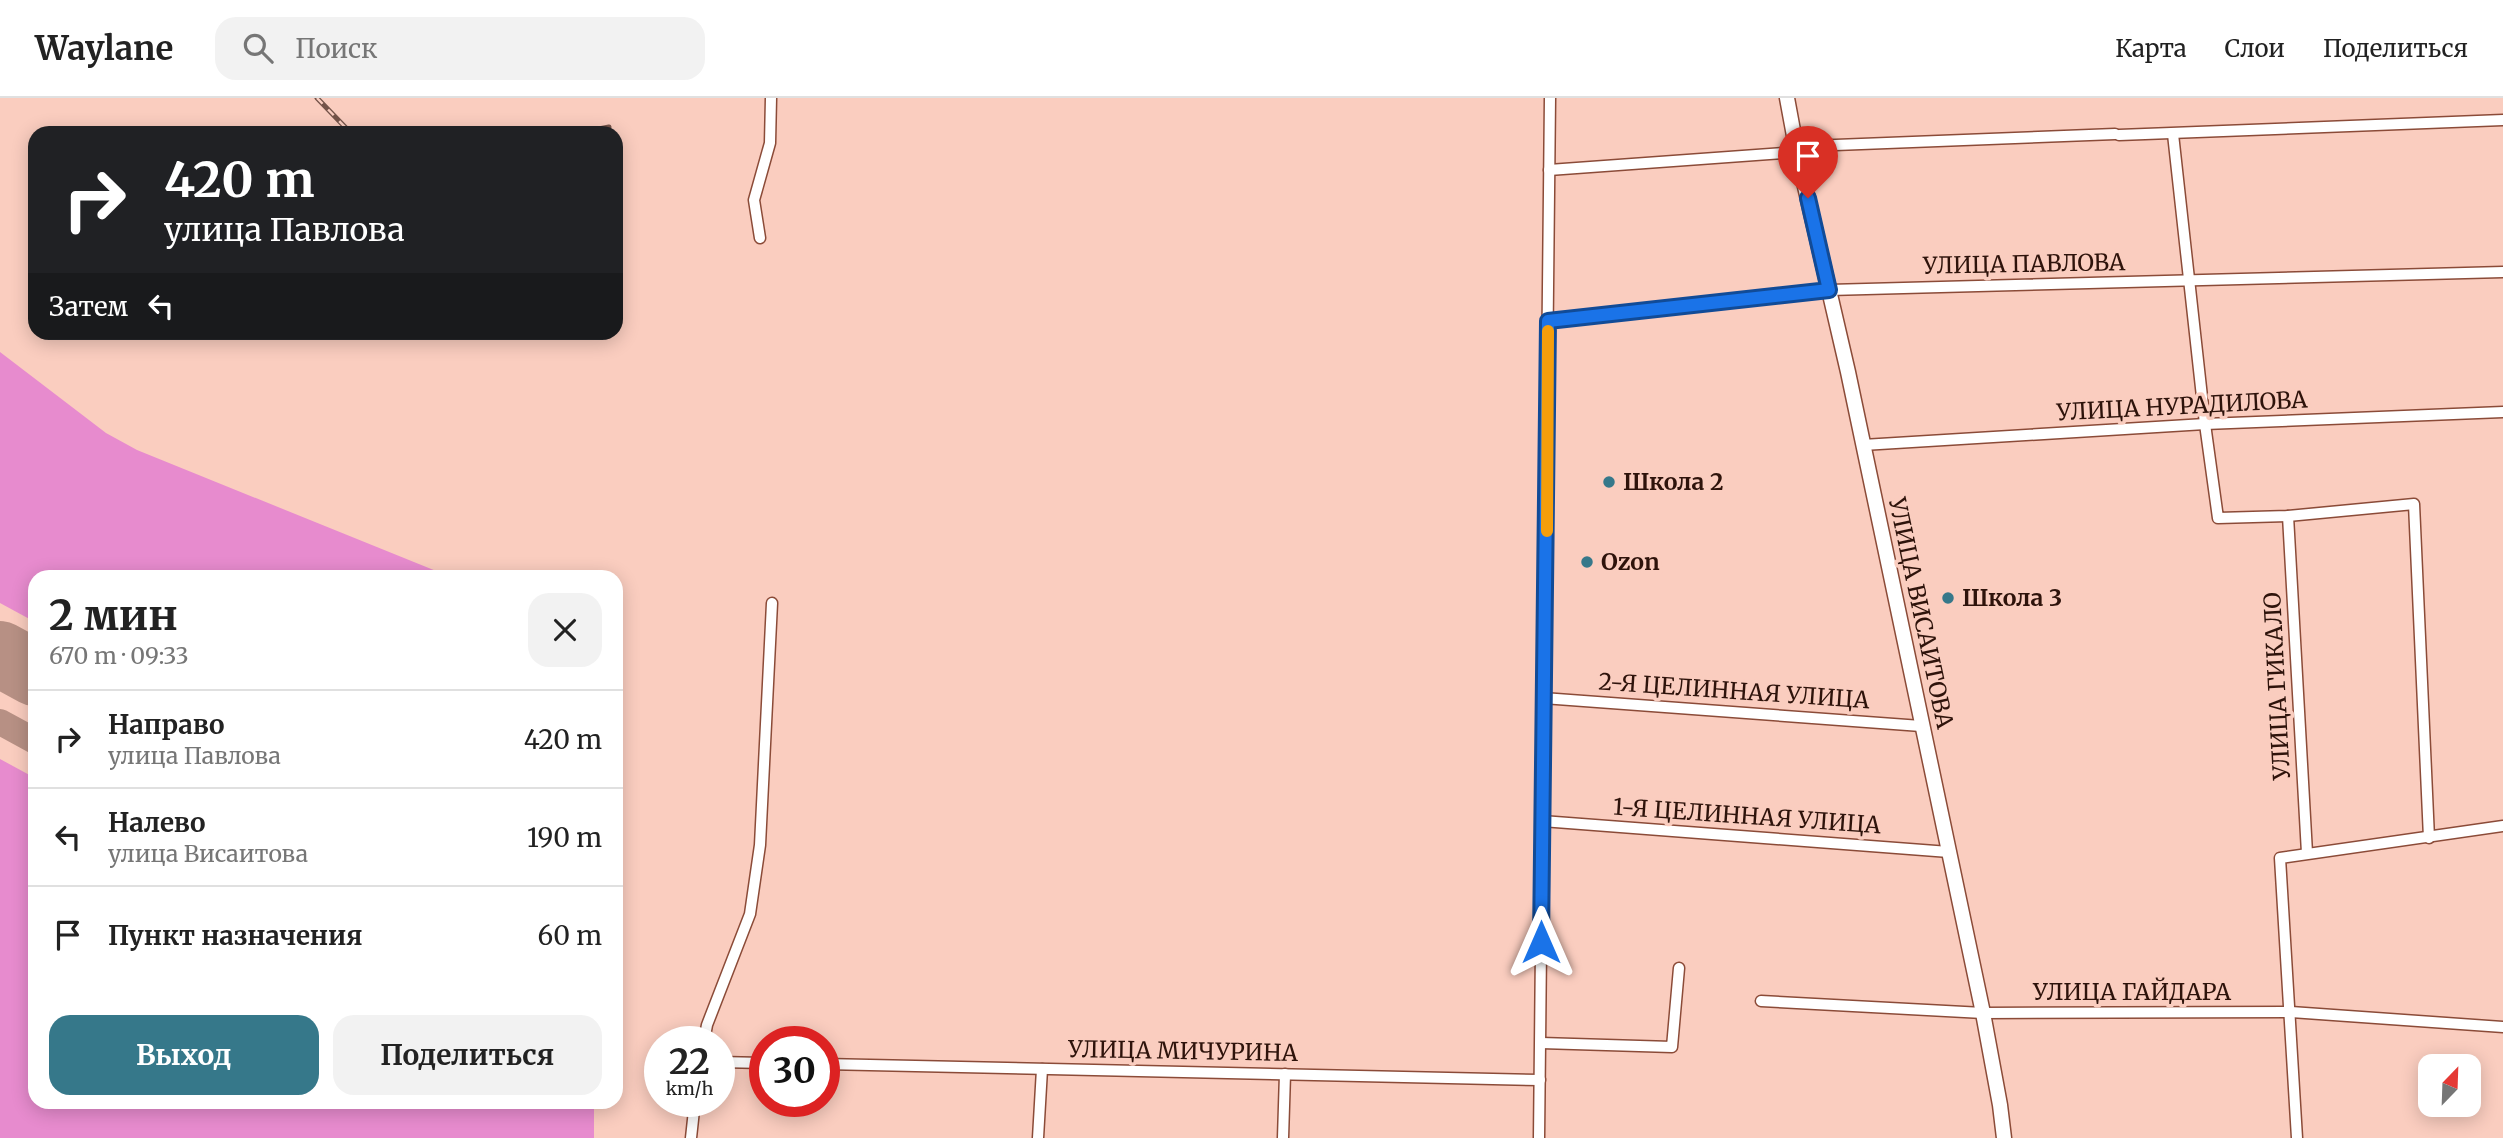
<!DOCTYPE html>
<html lang="ru">
<head>
<meta charset="utf-8">
<style>
  :root { --surface:#fff; --page:#f2f2f2; --text:#222; --muted:#767676; --line:#e0e0e0; --accent:#36788a }
  body { margin:0; font-family:Merriweather,serif; background:var(--page); color:var(--text); height:100vh; display:flex; flex-direction:column; font-size:26px; white-space:nowrap }
  * { box-sizing:border-box; margin:0 }
  p { font-size:23px; color:var(--muted) }
  .icon { flex:none; width:38px; height:38px; fill:none; stroke:currentColor; stroke-width:2; stroke-linecap:round; stroke-linejoin:round }
  .map { position:relative; flex:1; overflow:hidden }
  .drawer { position:absolute; left:28px; top:472px; width:595px; height:539px; display:flex; flex-direction:column; background:var(--surface); border-radius:21px; box-shadow:0 4px 18px #0003 }
  .drawer>* { flex:none }
  .hud { position:absolute; left:28px; top:28px; width:595px; height:214px; border-radius:21px; box-shadow:0 4px 18px #0003; background:#202124; color:#fff; overflow:hidden }
  .needle { width:46px; rotate:23deg }
  .buttons { position:absolute; left:2418px; top:956px; display:grid; gap:14px }
  .buttons a { display:grid; place-items:center; width:63px; height:63px; border-radius:14px; background:var(--surface); box-shadow:0 4px 18px #0003; font-size:35px }
  .speed { position:absolute; left:644px; top:928px; display:flex; gap:14px; font-size:35px; font-weight:700; text-align:center }
  .speed>* { display:grid; place-content:center; width:91px; height:91px; border-radius:50%; background:var(--surface); box-shadow:0 4px 18px #0003; line-height:1 }
  .speed small { font-size:18px; font-weight:400 }
  .speed .limit { border:10px solid #d22; background:#fff; color:#111 }
  .pin { position:absolute; display:grid; place-items:center; width:60px; height:60px; color:#fff; margin:-72px -30px; border-radius:50% 50% 50% 0; rotate:-45deg; box-shadow:0 0 7px #0007 }
  .pin .icon { rotate:45deg }
  .me { position:absolute; width:77px; margin:-38px; rotate:0deg; stroke-linejoin:round; filter:drop-shadow(0 0 5px #0008) }
  .turn { display:flex; align-items:center; gap:24px; height:147px; padding:0 21px; font-size:32px }
  .turn .icon { width:91px; height:91px; stroke-width:2.5 }
  .turn b { display:block; font-size:49px; line-height:60px }
  .then { display:flex; align-items:center; height:66px; padding:0 21px; background:#0003; gap:14px; font-size:26px }
  .round { display:grid; place-items:center; flex:none; width:74px; height:74px; border-radius:21px; background:var(--page) }
  .headline { display:flex; align-items:center; justify-content:space-between; height:119px; padding:0 21px }
  h1 { font-size:42px; font-weight:700; line-height:52px }
  .button { display:flex; gap:14px; margin-top:auto; padding:14px 21px }
  .button a { flex:1; height:80px; border-radius:21px; background:var(--accent); color:#fff; font-size:28px; font-weight:700; line-height:80px; text-align:center }
  .button a+a { background:var(--page); color:var(--text) }
  ul { padding:0; list-style:none }
  li { display:flex; align-items:center; gap:21px; height:98px; padding:0 21px; border-top:2px solid var(--line) }
  li div { flex:1 }
  li b { display:block; font-size:26px }
  li em { font-style:normal }
  header { display:flex; align-items:center; gap:42px; box-sizing:border-box; height:98px; padding:0 35px; background:var(--surface); border-bottom:2px solid var(--line) }
  header strong { font-size:33px }
  nav { display:flex; gap:38px; margin-inline-start:auto; font-size:24px }
  .search { width:490px; height:63px; background:var(--page); display:flex; align-items:center; gap:18px; box-sizing:border-box; padding:0 24px; border-radius:21px; color:var(--muted); font-size:26px }
  .map>svg:first-child { display:block }
  .green { fill:#e78bce }
  .lines { fill:none; stroke-linecap:round; stroke-linejoin:round }
  .taxiway { stroke:#b79084; stroke-width:26 }
  .runway { stroke:#b79084; stroke-width:66 }
  .minor-casing { stroke:#8b4b38; stroke-width:13 }
  .tertiary-casing { stroke:#8b4b38; stroke-width:17 }
  .minor { stroke:#fff; stroke-width:10 }
  .tertiary { stroke:#fff; stroke-width:14 }
  .rail-casing { stroke:#745349; stroke-width:5 }
  .rail { stroke:#facdbf; stroke-width:2.5; stroke-dasharray:8; stroke-linecap:butt }
  .route-casing { stroke:#114b97; stroke-width:18 }
  .route { stroke:#1a73e8; stroke-width:12 }
  .slow { stroke:#f59e0b; stroke-width:12 }
  .poi-dot { fill:#36788a; stroke:#facdbf; stroke-width:2.5 }
  .labels { text-anchor:middle; stroke-width:7; stroke-linejoin:round; paint-order:stroke }
  .street-label { font-size:23px; fill:#2e130b; stroke:#facdbf }
  .poi-label { font-size:23px; font-weight:bold; fill:#2e130b; stroke:#facdbf; text-anchor:start }
</style>
</head>
<body>
<header>
<strong>Waylane</strong>
<div class="search"><svg class="icon" aria-label="search" viewBox="0 0 24 24"><circle cx="10" cy="10" r="6"/><path d="M15 15l6 6"/></svg>Поиск</div>
<nav><a>Карта</a><a>Слои</a><a>Поделиться</a></nav>
</header>
<div class="map">
<svg width="2503" height="1040" viewBox="0 0 2503 1040">
  <rect width="100%" height="100%" fill="#facdbf"/>
  <g class="green">
    <path d="M0,254L106,335L137,352L451,479L35,480V524L0,505Z"/>
    <path d="M0,661L35,680V1004L594,1005V1040H0Z"/>
  </g>
  <g class="lines">
    <path class="taxiway" d="M0,624L35,643"/>
    <path class="runway" d="M0,556L35,575"/>
    <g class="minor-casing">
      <g id="minor">
        <path d="M2173,36L2205,326L2218,420L2288,418L2414,406L2429,740"/>
        <path d="M2119,37L2503,22"/>
        <path d="M1549,72L1797,54L1810,48L2115,36"/>
        <path d="M760,140L754,102L770,45L771,0"/>
        <path d="M1548,223L1829,192L2503,174"/>
        <path d="M1863,347L2205,326L2503,314"/>
        <path d="M2288,418L2307,755"/>
        <path d="M1543,600L1921,628"/>
        <path d="M1542,723L1949,754"/>
        <path d="M1761,903L1983,915L2291,914L2503,929"/>
        <path d="M704,943L707,927L750,816L760,747L772,505"/>
        <path d="M1541,945L1672,949L1679,870"/>
        <path d="M719,964L765,965"/>
        <path d="M824,966L1540,982"/>
        <path d="M691,1040L695,1003"/>
        <path d="M1038,1040L1042,971"/>
        <path d="M1283,1040L1285,976"/>
        <path d="M1539,1040L1550,0"/>
        <path d="M2297,1040L2280,760L2503,728"/>
      </g>
    </g>
    <g class="tertiary-casing">
      <path id="tertiary" d="M1787,0L1797,54L1848,274L1983,915L2000,1007L2004,1040"/>
    </g>
    <use href="#minor" class="minor"/>
    <use href="#tertiary" class="tertiary"/>
    <g class="rail-casing">
      <g id="rail">
        <path d="M317,0L346,30L354,35"/>
        <path d="M578,35L609,29"/>
      </g>
    </g>
    <use href="#rail" class="rail"/>
  </g>
  <g class="lines">
    <g class="route-casing">
      <path id="route" d="M1541,844L1548,223L1829,192L1808,100"/>
    </g>
    <use href="#route" class="route"/>
    <path class="slow" d="M1547,433L1548,233"/>
  </g>
  <g class="poi-dot">
    <circle cx="1609" cy="384" r="7"/>
    <circle cx="1587" cy="464" r="7"/>
    <circle cx="1948" cy="500" r="7"/>
  </g>
  <g class="labels">
    <g class="street-label">
      <text transform="translate(2024 166) rotate(-1)" y="8">УЛИЦА ПАВЛОВА</text>
      <text transform="translate(2182 308) rotate(-3)" y="8">УЛИЦА НУРАДИЛОВА</text>
      <text transform="translate(1921 515) rotate(78)" y="8">УЛИЦА ВИСАИТОВА</text>
      <text transform="translate(2277 588) rotate(-93)" y="8">УЛИЦА ГИКАЛО</text>
      <text transform="translate(1734 593) rotate(4)" y="8">2-Я ЦЕЛИННАЯ УЛИЦА</text>
      <text transform="translate(1747 718) rotate(4)" y="8">1-Я ЦЕЛИННАЯ УЛИЦА</text>
      <text x="2132" y="902">УЛИЦА ГАЙДАРА</text>
      <text transform="translate(1183 953) rotate(1)" y="8">УЛИЦА МИЧУРИНА</text>
    </g>
    <g class="poi-label">
      <text x="1623" y="392">Школа 2</text>
      <text x="1601" y="472">Ozon</text>
      <text x="1962" y="508">Школа 3</text>
    </g>
  </g>
</svg>
<div class="buttons">
<a><svg class="needle" viewBox="-14 -14 28 28"><path d="M0-13l5 13h-10z" fill="#e53935"/><path d="M0 13l5-13h-10z" fill="#767676"/></svg></a>
</div>
<div class="speed"><div>22<small>km/h</small></div><div class="limit">30</div></div>
<div class="pin" style="left:1808px;top:100px;background:#d93025"><svg class="icon" aria-label="arrive" viewBox="0 0 24 24"><path d="M6 21V4h12l-3 4 3 4H6"/></svg></div>
<svg class="me" style="left:1541px;top:844px" viewBox="-20 -20 40 40"><path d="M0-17L14 15 0 8-14 15z" fill="#1a73e8" stroke="#fff" stroke-width="4"/></svg>
<div class="hud">
<div class="turn"><svg class="icon" aria-label="right" viewBox="0 0 24 24"><path d="M7 20v-9h11M14 6l5 5-5 5"/></svg><div><b>420 m</b>улица Павлова</div></div>
<div class="then">Затем<svg class="icon" aria-label="left" viewBox="0 0 24 24"><path d="M17 20v-9H6M10 6l-5 5 5 5"/></svg></div>
</div>
<section class="drawer">
<div class="headline"><div><h1>2 мин</h1><p>670 m · 09:33</p></div><a class="round"><svg class="icon" aria-label="close" viewBox="0 0 24 24"><path d="M6 6l12 12M18 6L6 18"/></svg></a></div>
<ul>
<li><svg class="icon" aria-label="right" viewBox="0 0 24 24"><path d="M7 20v-9h11M14 6l5 5-5 5"/></svg><div><b>Направо</b><p>улица Павлова</p></div><em>420 m</em></li>
<li><svg class="icon" aria-label="left" viewBox="0 0 24 24"><path d="M17 20v-9H6M10 6l-5 5 5 5"/></svg><div><b>Налево</b><p>улица Висаитова</p></div><em>190 m</em></li>
<li><svg class="icon" aria-label="arrive" viewBox="0 0 24 24"><path d="M6 21V4h12l-3 4 3 4H6"/></svg><div><b>Пункт назначения</b></div><em>60 m</em></li>
</ul>
<div class="button"><a>Выход</a><a>Поделиться</a></div>
</section>
</div>
</body>
</html>
